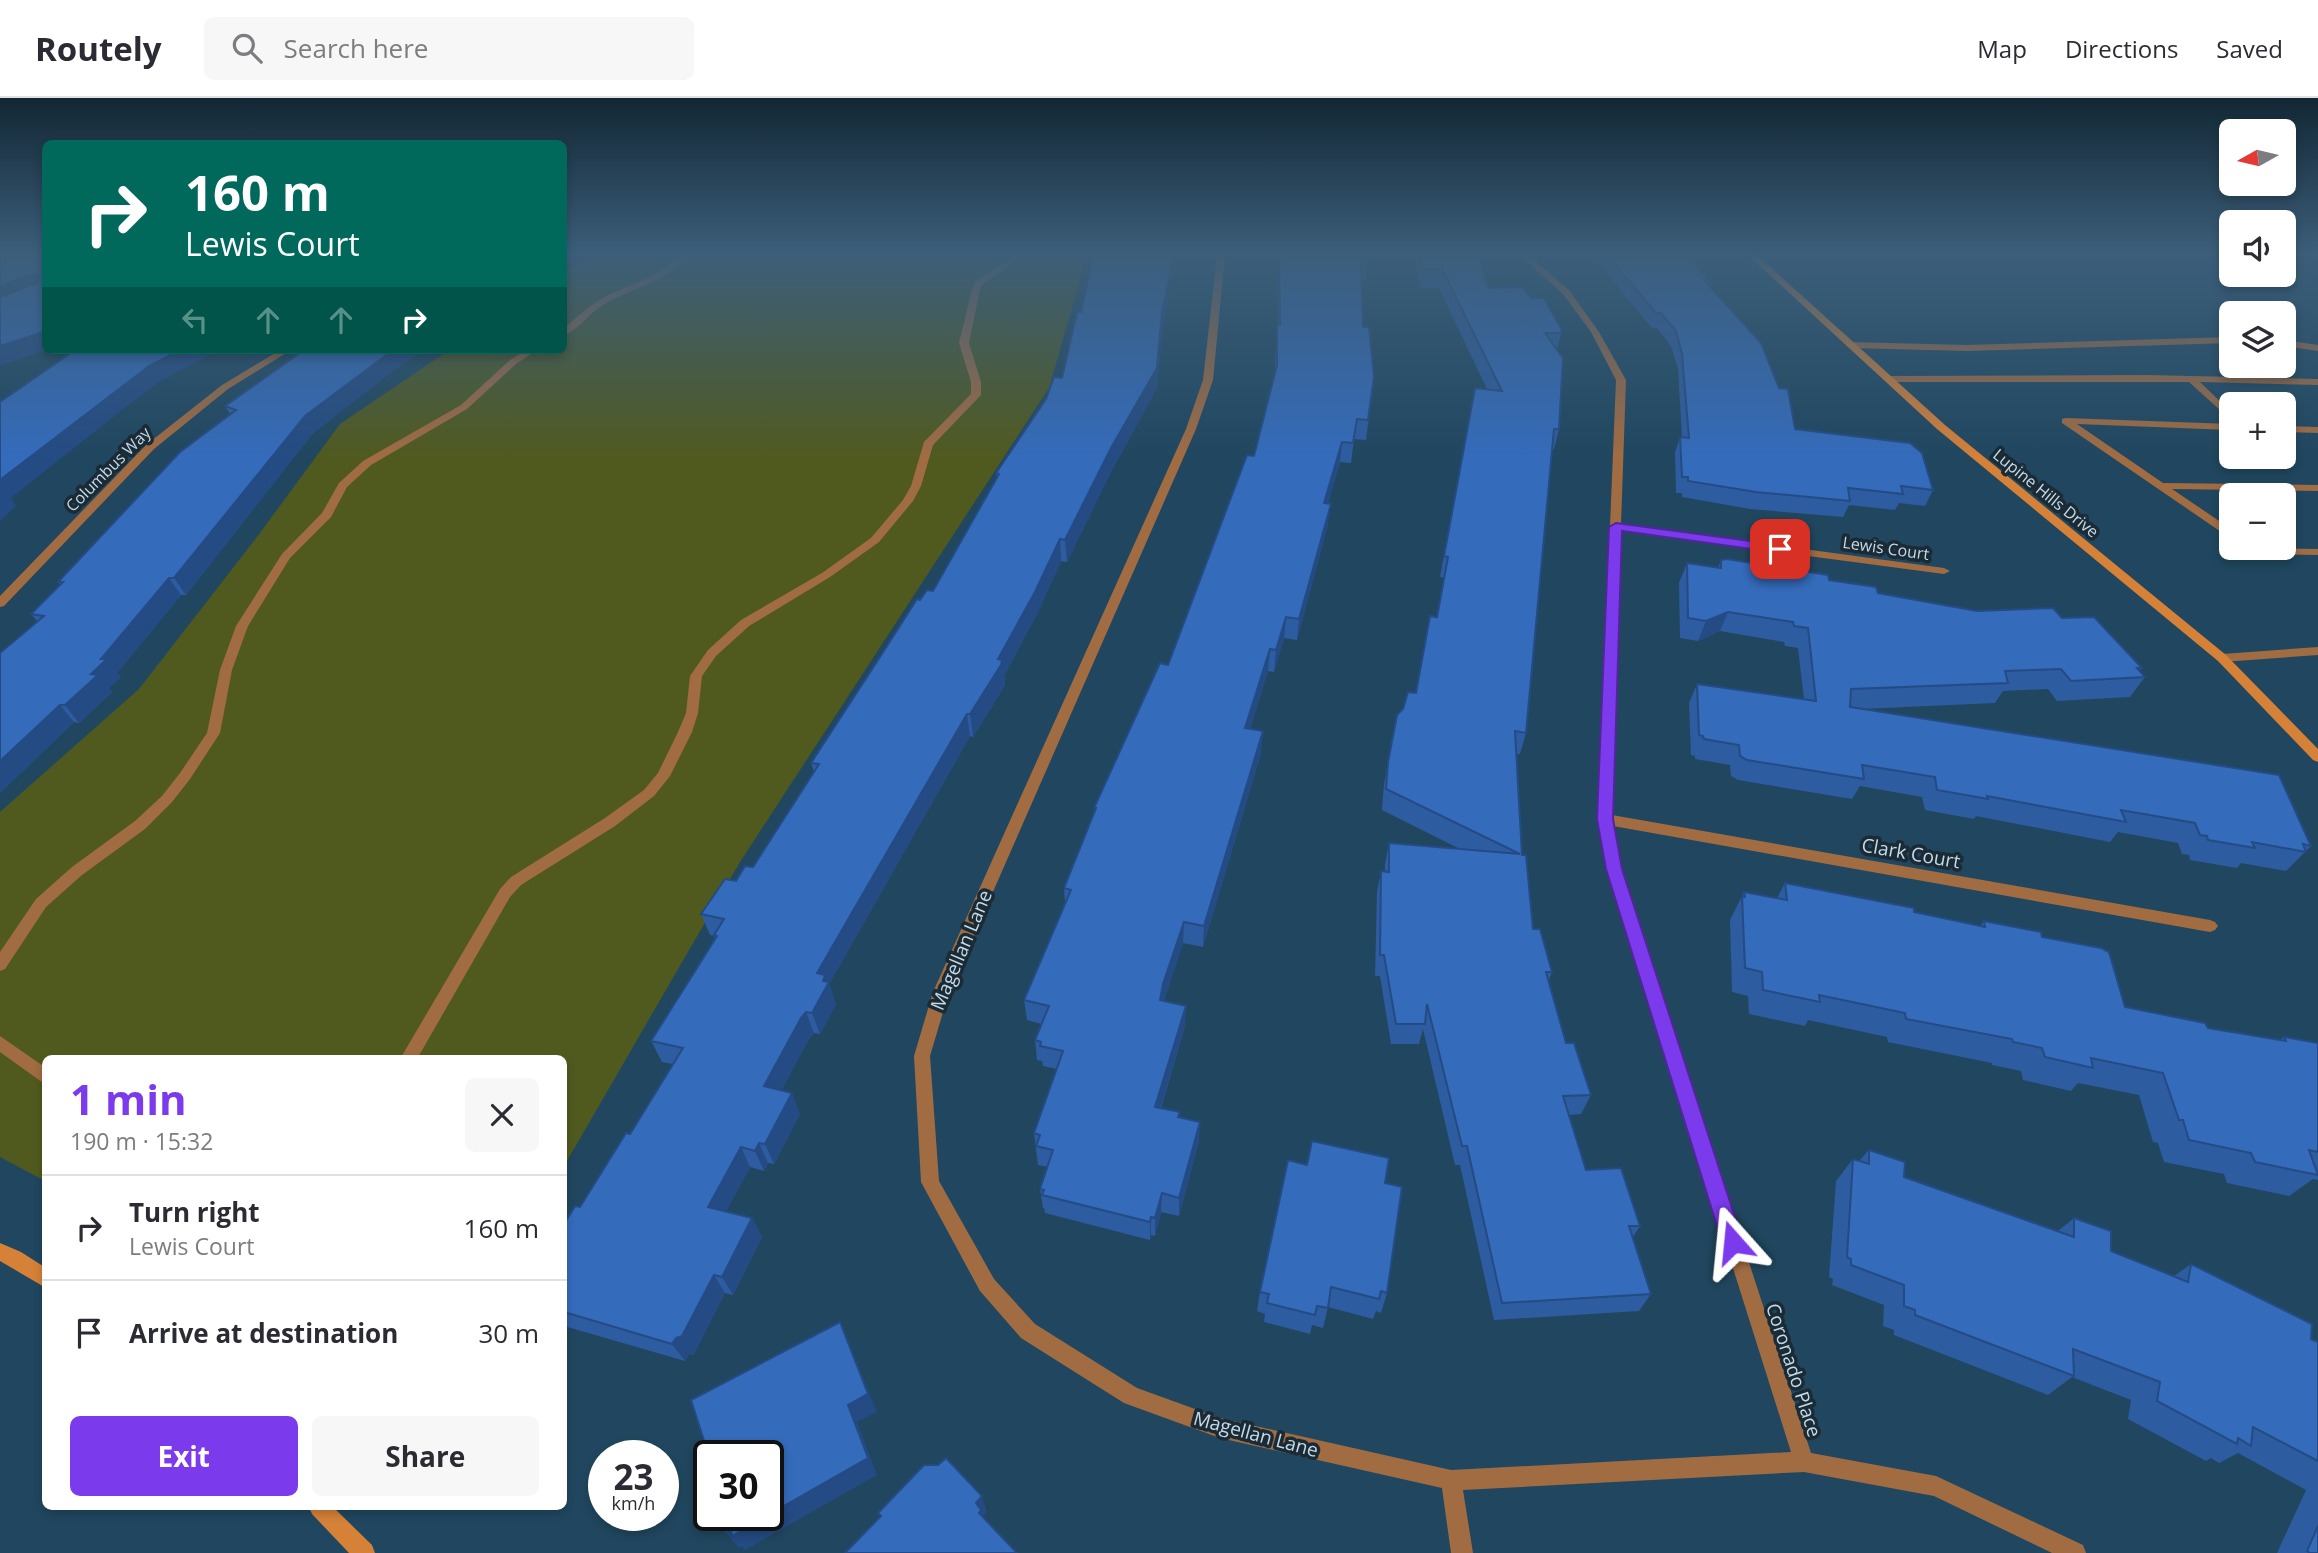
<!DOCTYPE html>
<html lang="en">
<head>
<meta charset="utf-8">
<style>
  :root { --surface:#fff; --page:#f7f7f7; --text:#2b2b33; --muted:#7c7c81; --line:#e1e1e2; --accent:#7c3aed }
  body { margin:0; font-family:"Open Sans",sans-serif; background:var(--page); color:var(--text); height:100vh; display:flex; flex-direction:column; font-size:26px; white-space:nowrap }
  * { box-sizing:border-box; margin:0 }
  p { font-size:23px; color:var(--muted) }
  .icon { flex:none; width:38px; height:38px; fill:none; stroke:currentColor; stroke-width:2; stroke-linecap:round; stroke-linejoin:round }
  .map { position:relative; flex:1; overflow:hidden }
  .side { position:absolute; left:42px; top:957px; width:525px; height:455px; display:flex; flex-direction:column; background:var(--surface); border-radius:10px; box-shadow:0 4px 10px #0003 }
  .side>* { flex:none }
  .hud { position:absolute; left:42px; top:42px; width:525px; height:214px; border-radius:10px; box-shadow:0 4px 10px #0003; background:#00695c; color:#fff; overflow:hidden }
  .needle { width:46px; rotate:262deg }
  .buttons { position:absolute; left:2219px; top:21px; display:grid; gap:14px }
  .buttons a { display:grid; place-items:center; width:77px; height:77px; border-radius:10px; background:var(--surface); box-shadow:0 4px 10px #0003; font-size:35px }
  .speed { position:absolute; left:588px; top:1342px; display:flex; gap:14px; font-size:35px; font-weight:700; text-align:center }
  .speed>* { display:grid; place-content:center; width:91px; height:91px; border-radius:50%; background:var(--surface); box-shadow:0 4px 10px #0003; line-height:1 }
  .speed small { font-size:18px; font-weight:400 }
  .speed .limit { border:4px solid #111; border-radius:10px; background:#fff; color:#111 }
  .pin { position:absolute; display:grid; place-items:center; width:60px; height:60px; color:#fff; margin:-30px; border-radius:14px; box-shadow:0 4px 10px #0006 }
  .me { position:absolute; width:77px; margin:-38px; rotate:342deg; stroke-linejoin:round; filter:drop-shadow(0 0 5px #0008) }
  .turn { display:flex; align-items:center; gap:24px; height:147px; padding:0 28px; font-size:32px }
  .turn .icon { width:91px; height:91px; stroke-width:2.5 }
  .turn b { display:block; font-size:49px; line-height:60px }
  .lanes { display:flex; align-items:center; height:66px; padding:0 28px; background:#0003; justify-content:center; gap:35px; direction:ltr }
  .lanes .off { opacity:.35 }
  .round { display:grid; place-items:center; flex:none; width:74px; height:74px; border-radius:10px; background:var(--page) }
  .summary { display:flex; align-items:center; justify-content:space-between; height:119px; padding:0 28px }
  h1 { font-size:42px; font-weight:700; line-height:52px; color:var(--accent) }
  .primary-button { display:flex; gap:14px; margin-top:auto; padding:14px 28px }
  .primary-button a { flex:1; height:80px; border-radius:10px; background:var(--accent); color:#fff; font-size:28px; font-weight:700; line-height:80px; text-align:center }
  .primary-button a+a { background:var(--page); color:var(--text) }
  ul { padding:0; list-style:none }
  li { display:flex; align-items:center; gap:21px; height:105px; padding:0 28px; border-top:2px solid var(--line) }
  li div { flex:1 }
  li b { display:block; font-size:26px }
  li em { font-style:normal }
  header { display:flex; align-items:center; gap:42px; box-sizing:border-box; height:98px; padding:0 35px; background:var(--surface); border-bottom:2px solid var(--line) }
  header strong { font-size:33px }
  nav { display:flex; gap:38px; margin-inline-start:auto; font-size:24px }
  .search { width:490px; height:63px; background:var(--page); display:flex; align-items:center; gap:18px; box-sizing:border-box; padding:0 24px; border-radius:10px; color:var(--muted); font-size:26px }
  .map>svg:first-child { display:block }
  .green { fill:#505a1f }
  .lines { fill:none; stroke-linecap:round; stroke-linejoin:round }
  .lane { fill:#a26c42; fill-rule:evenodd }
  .street { fill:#a26c42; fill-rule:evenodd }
  .secondary { fill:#d68138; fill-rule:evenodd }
  .wall { fill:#2d5ca1 }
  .shaded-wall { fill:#244b83 }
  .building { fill:#346bbb; stroke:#244b83; stroke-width:2 }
  .route { fill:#7c3aed; stroke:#51269a; stroke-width:2 }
  .labels { text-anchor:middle; stroke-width:7; stroke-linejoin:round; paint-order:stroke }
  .far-street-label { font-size:16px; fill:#c5dae9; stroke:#1b2b36 }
  .street-label { font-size:19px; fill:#c5dae9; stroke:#1b2b36 }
</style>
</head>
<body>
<header>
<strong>Routely</strong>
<div class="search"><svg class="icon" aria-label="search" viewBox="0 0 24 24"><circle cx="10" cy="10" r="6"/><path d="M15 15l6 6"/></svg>Search here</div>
<nav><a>Map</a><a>Directions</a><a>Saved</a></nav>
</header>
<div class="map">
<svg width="2318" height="1455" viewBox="0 0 2318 1455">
  <rect width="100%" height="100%" fill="#20475f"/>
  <path class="green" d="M590,157H1087L1049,290L740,764L564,1068V961H46L45,1083L0,1059V714L139,591L257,439L340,326L449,252H564V175Z"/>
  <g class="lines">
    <g class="lane">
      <path d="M680,157H688C666,186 632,189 603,207C589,215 579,232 564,237V230C577,220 588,208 603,200C629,185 660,181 680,157Z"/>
      <path d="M1015,157H1025L983,186L980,191L969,245L981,284V297L933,347L921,388L913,403L879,444L830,479L749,528L716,558L702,578L698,615L692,634L670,678L654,698L615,728L521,787L510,799L417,961H400L500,791L511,779L605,720L644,692L658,675L678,634L686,615L690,578L708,552L741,522L822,475L871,440L903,402L911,388L924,344L971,296V284L959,245L972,191L976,183Z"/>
      <path d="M2231,239V245L1967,253L1850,250L1845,247L1850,244L1967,247Z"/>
      <path d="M2284,242L2318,247V253L2284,248Z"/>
      <path d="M526,252H537L516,266L467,311L371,367L347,389L331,419L290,460L248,528L232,572L220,635L190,681L172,704L145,731L82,777L46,809L5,871L0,873V854L36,801L72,769L135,723L162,698L180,675L207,635L220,572L236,528L282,456L322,415L339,385L363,363L461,307L510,262Z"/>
      <path d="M2148,277L2318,281V287L2200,284L2231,314V322L2189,284H1888L1883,281L1888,278Z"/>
      <path d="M2066,320L2231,326V332L2077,326L2163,385L2318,387V393L2172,391L2231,431V439L2227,438L2062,325V321Z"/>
      <path d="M2284,328L2318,329V335L2284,334Z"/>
      <path d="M2246,450L2318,451V457L2256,456Z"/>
      <path d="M0,938L46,970V987L0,954Z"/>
    </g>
    <g class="street">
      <path d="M1217,157H1225L1213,282L1196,331L949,894L930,958L939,1083L994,1181L1035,1226L1137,1290L1220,1320L1451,1372L1791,1354L1607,771L1598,721L1616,282L1591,234L1563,196L1519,157H1528L1569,192L1599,234L1626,282L1621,426L1944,470L1950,473L1944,476L1621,433L1612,717L2210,822L2215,824L2218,828L2215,832L2210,834L1613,728L1621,771L1811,1355L1936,1378L2083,1447L2086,1455H2052L1934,1398L1804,1374L1463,1392L1473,1455H1451L1442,1390L1220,1340L1124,1305L1021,1240L980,1193L921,1084L914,958L933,894L1186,331L1203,282Z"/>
      <path d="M280,252H291L228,291L154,351L4,508L0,509V498L146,347L222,287Z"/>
      <path d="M2318,549V557L2222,564L2216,560L2222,556Z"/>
    </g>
    <g class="secondary">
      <path d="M1748,157H1757L1945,327L2226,557L2318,651V664L2313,662L2218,563L1937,331Z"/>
      <path d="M0,1145L21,1154L46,1170V1190L0,1163Z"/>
      <path d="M309,1409H333L372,1447L375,1455H349L312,1416Z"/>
    </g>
  </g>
  <g class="wall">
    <path d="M1278,157H1366L1367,164L1365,183L1362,182L1363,229L1374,279L1366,342L1354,341L1351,365L1340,364L1328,405V426L1297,542L1284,540L1274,574L1268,573L1250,631L1261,655L1203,849L1183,845L1164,903L1185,928L1161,1010L1180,1014L1179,1019L1199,1043L1179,1118L1161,1114L1155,1138L1151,1137L1150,1142L1045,1115L1044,1110H1043L1040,1091L1048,1069L1038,1067L1034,1035L1057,971L1043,968L1042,963L1037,962L1035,942L1041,926L1027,922L1024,902L1065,805L1064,790L1095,715L1094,710L1168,567L1254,358L1275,271L1276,246L1277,227H1278Z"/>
    <path d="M1414,157H1479L1488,190L1562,232L1557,251L1559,331L1554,351H1552L1526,635L1520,656H1517L1522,757L1533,831L1552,874L1549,882L1566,945L1591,997L1581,1016L1569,1017L1586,1072L1640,1128L1633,1139L1651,1196L1639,1213L1494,1222L1460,1067H1455L1423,931L1419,946H1391L1380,878H1375L1377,794L1381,773L1385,774V766L1389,745L1460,751L1382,712L1384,686L1397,617L1416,595L1437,519L1444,480L1440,479L1475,290L1487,291L1439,190H1420Z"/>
    <path d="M1594,157H1686L1709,182L1707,186L1795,331L1933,392L1925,408L1899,405L1895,412L1849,407L1843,419L1750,411L1682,399V395H1676L1675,355L1680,339H1682L1678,271L1671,248L1657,230H1652L1593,159Z"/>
    <path d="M1162,233L1157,290L1112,372L1067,464L1061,463L1037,516L1004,578L1005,584L1004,589L973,639L970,638L829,886L836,906L820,936L814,935L809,941L781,992L800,1016L774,1066L768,1065L764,1073L750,1069L726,1113L752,1120L762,1139L733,1197L725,1195L694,1256L688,1257L685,1263L564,1228V1126L580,1109L630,1036L673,966L662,964L651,943L715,840L714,838L710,837L701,816L753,769L814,674L811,665L933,493L997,379L996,375L1062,280Z"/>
    <path d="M304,252H425L394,272L313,335L186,497H181L117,575L121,579L109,590L112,594L79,625L74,624L0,695L37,523L31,516L60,487L58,484L230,316L225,308Z"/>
    <path d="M1721,462L1829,482L1878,495L1977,513L2062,520L2142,570L2139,573L2145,579L2130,599L2057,603L2048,591L2003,593L1995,605L1861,611L2311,748L2286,773L2241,765L2237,770L2190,762L2189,757L2182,756L2178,745L2118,734L2110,744L1976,718L1974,721L1925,712L1922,699L1860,688L1852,701L1738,682L1731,678L1730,667L1695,661V658L1691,657L1689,605L1697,586L1804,601L1798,550L1785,548L1784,544L1720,533L1698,543L1680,540L1679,485L1687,465L1718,470Z"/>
    <path d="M1785,785L1980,828L1984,823L2042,839L2125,909L2208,930L2280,942L2284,939L2318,945V1082L2313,1081L2289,1098L2227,1085L2224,1076L2164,1064L2158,1045L2153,1044L2139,997L2078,985L2071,993L2023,982L2021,973L1992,967V965L1888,944L1887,939L1808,922L1805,928L1749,916L1748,898L1732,894L1730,822L1744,794L1777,800Z"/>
    <path d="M1869,1052L1904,1079L2058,1133L2074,1120L2111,1153L2174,1178L2191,1166L2318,1244V1455H2277L2306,1392L2238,1355L2219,1365L2211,1360L2206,1363L2128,1321L2131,1302L2072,1279L2048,1297L1894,1237V1232L1883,1228L1884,1207L1832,1187L1833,1181L1829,1179L1836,1083L1853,1061L1859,1063Z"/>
    <path d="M1385,1085L1387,1195L1381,1215L1376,1213L1373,1221L1328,1209L1323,1230L1312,1227L1310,1236L1264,1224L1265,1216L1257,1213L1260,1194Z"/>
  </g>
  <g class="shaded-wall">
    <path d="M1174,157H1177L1162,233L1157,290L1112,372L1067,464L1065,442L1162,214Z"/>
    <path d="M35,175L45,191L0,207V188Z"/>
    <path d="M46,233V252L0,268V248Z"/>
    <path d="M180,252H219L159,284L127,308L11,400L16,408L0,423V382L149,268Z"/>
    <path d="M393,252H425L394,272L313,335L186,497L174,480L305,318Z"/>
    <path d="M1342,344L1340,364L1322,425L1324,405Z"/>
    <path d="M1331,406L1328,426L1297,542L1299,521Z"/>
    <path d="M1060,441L1061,463L1037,516L1004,578L1005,584L1004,589L973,639L970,616Z"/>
    <path d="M169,480L181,497L117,575L121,579L109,590L112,594L79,625L65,607L91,576L101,561Z"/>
    <path d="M1728,514L1720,533L1698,543L1706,523Z"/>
    <path d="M1286,519L1284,540L1274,574L1276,552Z"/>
    <path d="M1270,551L1268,573L1244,651L1245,630Z"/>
    <path d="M60,607L74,624L0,695V663Z"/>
    <path d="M967,616L970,638L829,886L836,906L820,936L812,915L817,875Z"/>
    <path d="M1263,633L1261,655L1203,849L1204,828Z"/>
    <path d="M1184,824L1183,845L1163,906L1160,902L1163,886Z"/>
    <path d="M1186,908L1185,928L1155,1028V1009Z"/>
    <path d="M806,914L814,935L809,941L773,1009L764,988L801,920Z"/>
    <path d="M792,995L800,1016L774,1066L765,1046Z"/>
    <path d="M1200,1024L1199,1043L1179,1118V1100Z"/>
    <path d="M759,1045L768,1065L764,1073L755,1053Z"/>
    <path d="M741,1049L750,1069L718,1128L708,1109Z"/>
    <path d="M1162,1095L1161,1114L1155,1138V1120Z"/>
    <path d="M1151,1119V1137L1150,1142V1124Z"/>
    <path d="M752,1120L762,1139L733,1197L722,1179Z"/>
    <path d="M714,1177L725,1195L694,1256L688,1257L685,1263L672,1246Z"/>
    <path d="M840,1224L877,1314L857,1324L877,1377L745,1452L742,1448L739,1450L726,1435L848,1307Z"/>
    <path d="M982,1398L987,1414L983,1418L987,1428L984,1430L976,1405Z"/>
  </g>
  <g class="building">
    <path d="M0,157H46V233L0,248V199L37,185L39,178L35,175L0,188Z"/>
    <path d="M1093,157H1174L1162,214L1157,270L1111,350L1065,442L1060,441L1035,494L998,561L1002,562L1001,567L970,616H967L817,875L825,877L823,883L829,884L812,915L806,914L801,920L764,988L792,995L765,1046L759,1045L755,1053L741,1049L708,1109L752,1120L722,1179L714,1177L682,1238L676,1240L672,1246L564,1214V1126L575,1108L580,1109L626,1035L630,1036L683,950L651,943L717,838L714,837L724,821L701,816L725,781L736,783L745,768L753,769L819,666L811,665L880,559L917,501L920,502L927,492L933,493L999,376L996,375L1046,301L1054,279L1062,280L1077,214H1081Z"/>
    <path d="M1279,157H1366L1367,164H1361L1363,229H1369L1374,279L1368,322L1357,321L1353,345L1342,344L1324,405L1331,406L1299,521L1286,519L1276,552L1270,551L1245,630L1263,633L1204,828L1184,824L1163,886L1160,902L1186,908L1155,1009L1180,1014L1178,1019L1200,1024L1179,1100L1162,1095L1155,1120L1151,1119L1150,1124L1042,1097L1044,1092L1040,1091L1053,1052L1036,1048L1040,1037L1034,1035L1063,953L1040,948L1041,944L1035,942L1049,908L1024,902L1071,792L1064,790L1096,710H1094L1160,565L1168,567L1247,357L1254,358L1277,267V227H1280Z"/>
    <path d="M1420,157H1479L1488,190L1522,189L1532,200H1544L1562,232L1561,235H1545L1563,260L1559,331H1554L1526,635L1515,633L1522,757H1526L1533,831H1540L1552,874H1546L1566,945H1574L1591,997L1563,998L1586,1072L1621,1070L1640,1128H1629L1651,1196L1502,1205L1467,1048H1462L1427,906L1425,926H1396L1384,857H1380L1381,773L1389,774V745L1520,756L1386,691L1388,664L1397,617L1403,611L1408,594L1416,595L1430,518L1437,519L1448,459L1444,458L1475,290L1502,293L1442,171H1423Z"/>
    <path d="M1607,157H1686L1709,182H1704L1761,245L1779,290L1788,291L1795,331L1910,345L1922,355L1933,392L1901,388L1903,396L1848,390L1850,403L1756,394L1688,383V379H1682L1680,339L1689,340L1682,256L1676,233L1661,215H1656Z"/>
    <path d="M75,252H180L149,268L0,382V304Z"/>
    <path d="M304,252H393L305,318L174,480H169L101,561H107L91,576L98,577L65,607H60L0,663V555L44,518L31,516L63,484H58L180,354L236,312L225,308Z"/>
    <path d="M1727,461L1828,477L1829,482L1876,489L1878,495L1977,513L2053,510L2062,520L2094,519L2142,570H2137L2145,579L2071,583L2061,571L2005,573L2008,585L1851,591L1850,609L2279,677L2311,748L2303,746L2306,754L2252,744L2255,750L2208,742L2207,738L2200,737L2195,725L2121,712L2126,724L1987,698L1988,701L1937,692L1935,679L1862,667L1864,681L1747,662L1740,658L1739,647L1704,641L1703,638L1699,637L1697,586L1816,603L1808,530L1794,528L1793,524L1728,514L1706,523L1688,520L1687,465L1721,470V462Z"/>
    <path d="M1785,785L1914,810V814L1985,829L1984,823L2041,834L2042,839L2101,850L2109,854L2125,909L2205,925L2208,930L2286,943L2284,939L2318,945V1054L2309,1052L2318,1077L2255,1064L2251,1055L2189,1042L2183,1022H2179L2163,975L2091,960L2093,970L2045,959L2042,950L2013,944L2012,941L1906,921L1905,915L1819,897L1820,904L1763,892L1762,874L1745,870L1742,798L1745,799L1744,794L1787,802Z"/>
    <path d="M1312,1043L1389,1060L1385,1085L1402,1089L1387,1195L1381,1193L1379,1201L1331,1189L1328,1210L1317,1208L1315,1217L1267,1205L1269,1196L1260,1194L1288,1062L1307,1067Z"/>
    <path d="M1869,1052L1905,1064L1904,1079L2074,1139V1120L2111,1133V1153L2188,1184L2191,1166L2312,1226L2311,1241L2318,1244V1363L2253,1329L2251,1348L2238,1340L2237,1346L2157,1303L2160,1284L2073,1251L2074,1278L1915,1217V1212L1904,1208V1187L1851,1167V1161L1847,1159L1853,1061L1869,1066Z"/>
    <path d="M840,1224L868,1296L848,1307L868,1360L768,1417V1358H709L691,1302Z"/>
    <path d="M946,1360L982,1398L976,1405L981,1412L979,1415L1017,1455H845L881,1418L878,1415L924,1367H938Z"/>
    <path d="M721,1418H767L732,1438L731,1432L726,1435Z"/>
    <path d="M2318,1428V1455H2310L2307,1453Z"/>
  </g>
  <linearGradient id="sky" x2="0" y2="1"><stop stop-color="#122734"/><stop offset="0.43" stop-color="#3c5e7a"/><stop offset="1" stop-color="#3c5e7a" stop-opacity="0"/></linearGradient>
  <rect width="2318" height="361" fill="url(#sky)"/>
  <path class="route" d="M1616,425L1780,447L1786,451L1780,455L1622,433L1613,721L1622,771L1743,1144L1740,1151L1733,1154L1726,1151L1722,1144L1606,771L1597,721L1609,429Z"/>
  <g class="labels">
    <g class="far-street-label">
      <text transform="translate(108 371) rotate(-45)" y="6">Columbus Way</text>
      <text transform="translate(2046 395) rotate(39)" y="6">Lupine Hills Drive</text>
      <text transform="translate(1886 450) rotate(8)" y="6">Lewis Court</text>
    </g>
    <g class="street-label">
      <text transform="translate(1911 755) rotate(10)" y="7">Clark Court</text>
      <text transform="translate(961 852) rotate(-67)" y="7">Magellan Lane</text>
      <text transform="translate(1794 1272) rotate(72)" y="7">Coronado Place</text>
      <text transform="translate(1256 1336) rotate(15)" y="7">Magellan Lane</text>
    </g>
  </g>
</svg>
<div class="buttons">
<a><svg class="needle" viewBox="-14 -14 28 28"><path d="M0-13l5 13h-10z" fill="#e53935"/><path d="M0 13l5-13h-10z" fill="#7c7c81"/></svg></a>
<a><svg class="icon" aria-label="sound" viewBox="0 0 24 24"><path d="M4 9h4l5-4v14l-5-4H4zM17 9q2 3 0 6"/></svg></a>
<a><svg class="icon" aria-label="layers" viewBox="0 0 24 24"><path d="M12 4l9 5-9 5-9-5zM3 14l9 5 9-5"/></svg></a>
<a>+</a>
<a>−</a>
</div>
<div class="speed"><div>23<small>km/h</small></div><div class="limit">30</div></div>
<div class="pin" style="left:1780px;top:451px;background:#d93025"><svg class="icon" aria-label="arrive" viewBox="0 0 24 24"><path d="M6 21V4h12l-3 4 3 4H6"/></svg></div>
<svg class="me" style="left:1733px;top:1144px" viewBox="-20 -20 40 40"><path d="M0-17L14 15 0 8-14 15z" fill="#7c3aed" stroke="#fff" stroke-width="4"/></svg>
<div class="hud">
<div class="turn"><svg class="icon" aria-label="right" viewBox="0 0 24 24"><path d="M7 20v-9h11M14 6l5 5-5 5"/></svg><div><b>160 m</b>Lewis Court</div></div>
<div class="lanes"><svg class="icon off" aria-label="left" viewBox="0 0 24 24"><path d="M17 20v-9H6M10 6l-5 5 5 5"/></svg><svg class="icon off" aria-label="ahead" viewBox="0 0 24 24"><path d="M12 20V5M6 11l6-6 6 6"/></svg><svg class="icon off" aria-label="ahead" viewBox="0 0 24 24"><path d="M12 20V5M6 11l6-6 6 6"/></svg><svg class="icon" aria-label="right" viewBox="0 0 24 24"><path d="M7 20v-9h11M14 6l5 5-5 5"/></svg></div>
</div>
<section class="side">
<div class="summary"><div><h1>1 min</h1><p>190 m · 15:32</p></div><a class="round"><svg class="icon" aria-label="close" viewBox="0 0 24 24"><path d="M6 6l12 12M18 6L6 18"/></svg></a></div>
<ul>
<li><svg class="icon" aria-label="right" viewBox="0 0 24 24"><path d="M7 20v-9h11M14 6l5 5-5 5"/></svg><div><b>Turn right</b><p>Lewis Court</p></div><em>160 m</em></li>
<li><svg class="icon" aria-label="arrive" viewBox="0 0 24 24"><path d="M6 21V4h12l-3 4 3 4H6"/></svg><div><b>Arrive at destination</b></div><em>30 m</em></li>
</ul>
<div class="primary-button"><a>Exit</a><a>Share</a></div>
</section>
</div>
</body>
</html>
